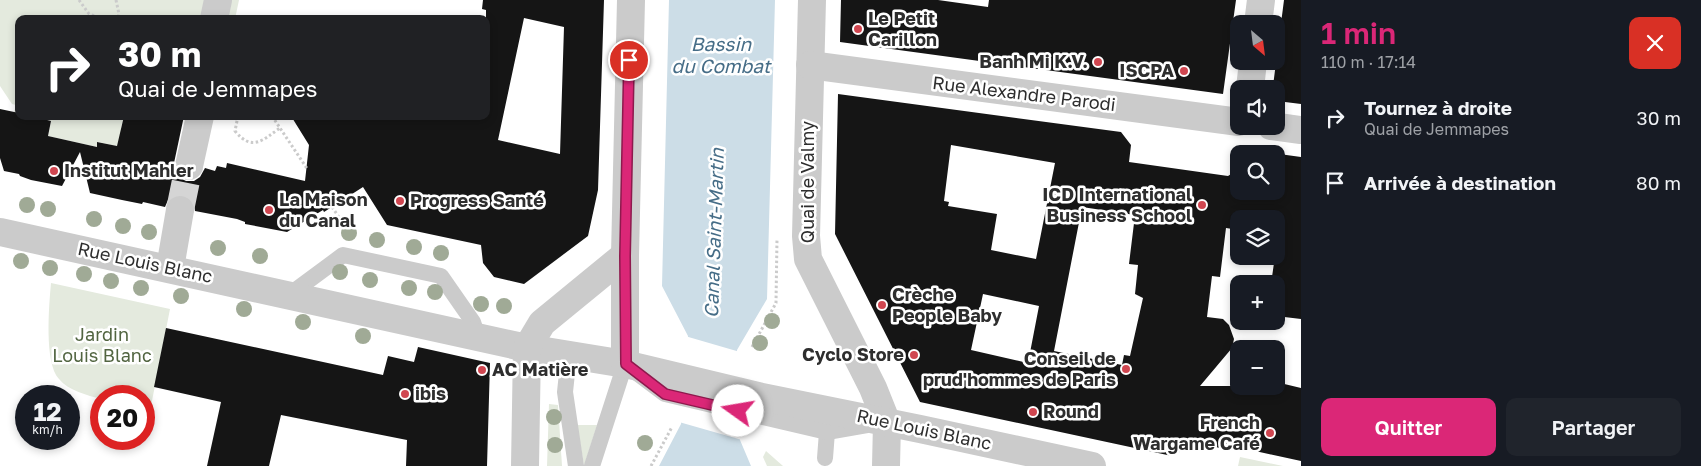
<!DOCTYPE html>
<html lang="fr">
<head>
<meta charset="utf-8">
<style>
  :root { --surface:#171b24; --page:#20242c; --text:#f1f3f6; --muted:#9ea1a6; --accent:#db2777 }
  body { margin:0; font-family:"Golos Text",sans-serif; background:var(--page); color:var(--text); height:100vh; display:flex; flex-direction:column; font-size:19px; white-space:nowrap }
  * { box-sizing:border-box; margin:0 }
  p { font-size:16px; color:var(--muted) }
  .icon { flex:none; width:28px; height:28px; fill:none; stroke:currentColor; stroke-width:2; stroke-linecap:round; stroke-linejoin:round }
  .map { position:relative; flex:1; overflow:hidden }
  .details { display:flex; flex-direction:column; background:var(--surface); width:400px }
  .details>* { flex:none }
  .guide { position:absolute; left:15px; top:15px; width:475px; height:105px; border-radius:10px; box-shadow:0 2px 8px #0003; background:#202124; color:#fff; overflow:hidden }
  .needle { width:32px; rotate:152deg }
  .fabs { position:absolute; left:1230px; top:15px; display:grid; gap:10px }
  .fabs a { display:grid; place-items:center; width:55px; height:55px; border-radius:10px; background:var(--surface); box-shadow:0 2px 8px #0003; font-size:25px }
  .speed { position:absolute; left:15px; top:385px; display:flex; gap:10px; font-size:25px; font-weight:700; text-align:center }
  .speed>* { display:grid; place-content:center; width:65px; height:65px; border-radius:50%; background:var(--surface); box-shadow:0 2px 8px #0003; line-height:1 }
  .speed small { font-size:12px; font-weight:400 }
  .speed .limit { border:8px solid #d22; background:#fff; color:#111 }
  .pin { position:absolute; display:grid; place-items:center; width:42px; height:42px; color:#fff; margin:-21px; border:2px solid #fff; border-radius:50%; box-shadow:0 1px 5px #0007 }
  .me { position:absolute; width:55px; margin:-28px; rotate:283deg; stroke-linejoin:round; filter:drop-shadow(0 0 4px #0008) }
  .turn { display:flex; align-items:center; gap:18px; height:105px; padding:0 20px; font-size:22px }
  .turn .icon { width:65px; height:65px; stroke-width:2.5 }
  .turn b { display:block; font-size:35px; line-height:42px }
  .round { display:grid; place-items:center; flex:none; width:52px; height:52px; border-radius:10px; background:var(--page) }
  .overview { display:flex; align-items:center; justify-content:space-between; height:85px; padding:0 20px }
  h1 { font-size:30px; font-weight:600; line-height:38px; color:var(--accent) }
  .button { display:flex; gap:10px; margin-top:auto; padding:10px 20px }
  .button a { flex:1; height:58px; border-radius:10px; background:var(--accent); color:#fff; font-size:20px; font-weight:600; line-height:58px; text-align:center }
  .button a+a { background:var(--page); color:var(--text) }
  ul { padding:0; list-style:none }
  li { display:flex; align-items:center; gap:15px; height:65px; padding:0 20px }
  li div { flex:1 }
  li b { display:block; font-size:19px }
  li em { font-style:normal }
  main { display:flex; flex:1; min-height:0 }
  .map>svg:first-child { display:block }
  .green { fill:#e4eade }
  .water { fill:#ccdde7 }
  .pier { fill:#fff }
  .building { fill:#151515; fill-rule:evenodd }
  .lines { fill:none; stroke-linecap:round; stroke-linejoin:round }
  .street-tunnel { stroke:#d5d5d5; stroke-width:28; stroke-dasharray:28 14; stroke-linecap:butt }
  .path { stroke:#cbcbcb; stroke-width:3; stroke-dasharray:2.5 2.5; stroke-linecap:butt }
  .lane { stroke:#cbcbcb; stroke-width:16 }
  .street { stroke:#cbcbcb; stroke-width:28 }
  .tree { fill:#a0aa96 }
  .route-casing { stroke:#8e194d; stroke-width:12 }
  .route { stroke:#db2777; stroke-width:9 }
  .poi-dot { fill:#d04650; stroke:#fff; stroke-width:2 }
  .labels { text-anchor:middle; stroke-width:5; stroke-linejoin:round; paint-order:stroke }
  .poi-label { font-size:18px; font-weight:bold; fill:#2e2e2e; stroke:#fff; text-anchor:start }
  .street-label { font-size:18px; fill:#2e2e2e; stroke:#fff }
  .park-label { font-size:18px; fill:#526541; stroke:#fff }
  .water-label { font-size:19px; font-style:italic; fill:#466d87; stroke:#fff }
</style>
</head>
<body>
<main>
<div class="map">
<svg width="1301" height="466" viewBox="0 0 1301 466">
  <rect width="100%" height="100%" fill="#fff"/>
  <g class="green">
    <path d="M0,0H210L206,19H19V116L12,120L16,105L12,104L0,86Z"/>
    <path d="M226,0H239L235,19H225Z"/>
    <path d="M32,116H124L121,128L125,135L124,142L116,146L98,142L97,147L48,136L51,121Z"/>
    <path d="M51,283L170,309L150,411L144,410V396H101V399C87,395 69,391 59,379C44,363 49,305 51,283Z"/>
    <path d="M549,404L558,405L562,466H547Z"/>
    <path d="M577,425H597L584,466V465Z"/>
    <path d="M766,451L783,466H767L763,457Z"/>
    <path d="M1240,457L1283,466H1238Z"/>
  </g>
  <path class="water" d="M669,0H775L767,299L737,350L740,440L751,466H659L681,424L688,336L662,286Z"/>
  <path class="pier" d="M685,336L740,352L742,440L679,422Z"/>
  <g class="building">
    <path d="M483,0H604L598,190L588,236L524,284L494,277L483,263L481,245L387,225L363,187L324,212L323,210L287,232L245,224V222L237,219L195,211L194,204L190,198L183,195L174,196L168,200L165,207L143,202L142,204L122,200L90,193L80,152L62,186L31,180L20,176L19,174L4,171L0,158V109L19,113V116H32L51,121L48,136L97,147V142L117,146L124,116H184L174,163V171L178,177L186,181H194L200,177L205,168L215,171L217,166L226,168L227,163L305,181L309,145L291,116H486V10L482,9ZM524,18L564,27L560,154L498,140Z"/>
    <path d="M841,0H938L988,7L989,0H1236L1223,94L840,42Z"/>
    <path d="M1284,0H1301V104L1285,102L1276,89L1273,86Z"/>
    <path d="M838,94L1121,132L1131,145L1129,162L1228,176L1239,169V191H1276V154H1261L1264,152L1301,157V319L1276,316V284H1271L1278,235L1276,234V219H1239V230L1226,228L1220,277L1212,276L1207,317L1223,319L1229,325L1234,339L1232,348L1200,386H1276V382L1301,388V461L1237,447L1230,450L1196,443L1172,456L920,402L835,234ZM951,145L1055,163L1036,259L991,250L997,214L948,206L949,202L944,201ZM1082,207L1135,215L1129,264L1138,265L1135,294L1143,298L1130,356L1124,355L1122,365L1054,351ZM983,294L1039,306L1028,363L971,350Z"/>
    <path d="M166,328L383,375L388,356L414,362L418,347L490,363L487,466H406L407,440L281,415L269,466H207L221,402L154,387Z"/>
  </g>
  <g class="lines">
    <path class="street-tunnel" d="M180,210L189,166"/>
    <g class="path">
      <path d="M79,0L89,14L105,19"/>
      <path d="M116,0L119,14L118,19"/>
      <path d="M238,116L235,131C252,152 263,140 280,128"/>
      <path d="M272,116L308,170"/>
      <path d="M332,207L345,226"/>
      <path d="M752,347L776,303L777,239"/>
      <path d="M651,466L672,427"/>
    </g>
    <g class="lane">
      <path d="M289,295L343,255L441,276L473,322L478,337"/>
      <path d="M569,354L565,392L576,466"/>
      <path d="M825,458L827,432"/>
      <path d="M592,466L625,364L665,394L827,432L867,425"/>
    </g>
    <g class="street">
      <path d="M812,0L806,236L808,259L873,388L887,423L886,466"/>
      <path d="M214,19L218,0"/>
      <path d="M1258,24L1261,0"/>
      <path d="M810,65L1239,122"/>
      <path d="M1250,89L1253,61"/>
      <path d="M1271,126L1301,130"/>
      <path d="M189,166L200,116"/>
      <path d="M0,232L527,348L625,364L762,397L920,429L1092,466"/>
      <path d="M170,268L180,210"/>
      <path d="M625,364V255L631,0"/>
      <path d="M525,466L527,348L542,323L625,255"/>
    </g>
  </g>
  <g class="tree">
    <circle cx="27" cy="205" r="8"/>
    <circle cx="48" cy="209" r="8"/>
    <circle cx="94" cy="219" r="8"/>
    <circle cx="123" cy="226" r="8"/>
    <circle cx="149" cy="232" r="8"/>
    <circle cx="349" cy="233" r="8"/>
    <circle cx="377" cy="240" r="8"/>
    <circle cx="414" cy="247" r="8"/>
    <circle cx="218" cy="248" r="8"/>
    <circle cx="441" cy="253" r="8"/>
    <circle cx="260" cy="256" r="8"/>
    <circle cx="21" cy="261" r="8"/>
    <circle cx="50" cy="268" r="8"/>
    <circle cx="340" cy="272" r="8"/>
    <circle cx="84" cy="274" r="8"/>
    <circle cx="370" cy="280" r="8"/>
    <circle cx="111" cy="281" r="8"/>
    <circle cx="141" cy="288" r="8"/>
    <circle cx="409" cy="288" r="8"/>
    <circle cx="435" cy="292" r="8"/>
    <circle cx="181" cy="296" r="8"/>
    <circle cx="481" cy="304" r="8"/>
    <circle cx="504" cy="306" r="8"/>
    <circle cx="244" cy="309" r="8"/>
    <circle cx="772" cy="321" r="8"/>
    <circle cx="303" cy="322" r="8"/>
    <circle cx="363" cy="336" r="8"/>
    <circle cx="760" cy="343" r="8"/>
    <circle cx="554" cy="417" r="8"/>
    <circle cx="645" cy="443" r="8"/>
    <circle cx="555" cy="445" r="8"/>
  </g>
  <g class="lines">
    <g class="route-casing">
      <path id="route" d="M629,60L625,256L626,364L665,394L738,411"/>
    </g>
    <use href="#route" class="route"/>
  </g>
  <g class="poi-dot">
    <circle cx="858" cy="29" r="5"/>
    <circle cx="1098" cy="62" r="5"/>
    <circle cx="1184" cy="71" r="5"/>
    <circle cx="54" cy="171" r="5"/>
    <circle cx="400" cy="201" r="5"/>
    <circle cx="1202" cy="205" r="5"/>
    <circle cx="269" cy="210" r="5"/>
    <circle cx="882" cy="305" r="5"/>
    <circle cx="914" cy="355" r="5"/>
    <circle cx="1126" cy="369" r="5"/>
    <circle cx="482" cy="370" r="5"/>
    <circle cx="405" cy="394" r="5"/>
    <circle cx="1033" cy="412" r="5"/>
    <circle cx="1270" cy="433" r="5"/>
  </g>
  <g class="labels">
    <g class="poi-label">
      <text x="868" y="25">Le Petit<tspan x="868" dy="21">Carillon</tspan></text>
      <text x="1088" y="68" text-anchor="end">Banh Mi K.V.</text>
      <text x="1174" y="77" text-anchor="end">ISCPA</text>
      <text x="64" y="177">Institut Mahler</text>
      <text x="1192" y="201" text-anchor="end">ICD International<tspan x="1192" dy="21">Business School</tspan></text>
      <text x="279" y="206">La Maison<tspan x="279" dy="21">du Canal</tspan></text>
      <text x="410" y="207">Progress Santé</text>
      <text x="892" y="301">Crèche<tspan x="892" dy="21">People Baby</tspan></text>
      <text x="904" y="361" text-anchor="end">Cyclo Store</text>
      <text x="1116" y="365" text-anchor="end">Conseil de<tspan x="1116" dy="21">prud'hommes de Paris</tspan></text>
      <text x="492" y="376">AC Matière</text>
      <text x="415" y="400">ibis</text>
      <text x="1043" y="418">Round</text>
      <text x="1260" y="429" text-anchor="end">French<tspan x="1260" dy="21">Wargame Café</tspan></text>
    </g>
    <g class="street-label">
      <text transform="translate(1024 94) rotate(7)" y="6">Rue Alexandre Parodi</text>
      <text transform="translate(808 182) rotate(-90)" y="6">Quai de Valmy</text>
      <text transform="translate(145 263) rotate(12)" y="6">Rue Louis Blanc</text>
      <text transform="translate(924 430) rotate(12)" y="6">Rue Louis Blanc</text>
    </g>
    <g class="park-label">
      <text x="102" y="341">Jardin<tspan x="102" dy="21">Louis Blanc</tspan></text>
    </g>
    <g class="water-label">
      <text x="721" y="51">Bassin<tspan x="721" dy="22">du Combat</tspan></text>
      <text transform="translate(714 233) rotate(-88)" y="7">Canal Saint-Martin</text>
    </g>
  </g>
</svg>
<div class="fabs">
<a><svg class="needle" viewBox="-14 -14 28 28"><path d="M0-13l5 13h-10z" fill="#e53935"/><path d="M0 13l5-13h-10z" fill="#9ea1a6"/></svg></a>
<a><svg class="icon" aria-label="sound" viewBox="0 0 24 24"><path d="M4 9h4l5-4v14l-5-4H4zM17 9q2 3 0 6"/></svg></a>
<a><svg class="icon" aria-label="search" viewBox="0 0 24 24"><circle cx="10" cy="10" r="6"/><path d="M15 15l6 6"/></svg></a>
<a><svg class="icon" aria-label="layers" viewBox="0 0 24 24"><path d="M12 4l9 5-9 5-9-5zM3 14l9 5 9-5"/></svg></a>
<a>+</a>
<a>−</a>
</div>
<div class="speed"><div>12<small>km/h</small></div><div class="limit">20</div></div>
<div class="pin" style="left:629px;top:60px;background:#d93025"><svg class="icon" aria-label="arrive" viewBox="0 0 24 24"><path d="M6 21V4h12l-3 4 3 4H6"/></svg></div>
<svg class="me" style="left:738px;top:411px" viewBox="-20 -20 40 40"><circle r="19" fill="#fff"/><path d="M0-13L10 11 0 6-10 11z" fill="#db2777"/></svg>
<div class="guide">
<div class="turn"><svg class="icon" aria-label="right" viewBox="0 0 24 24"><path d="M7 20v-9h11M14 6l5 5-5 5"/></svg><div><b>30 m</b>Quai de Jemmapes</div></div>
</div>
</div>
<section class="details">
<div class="overview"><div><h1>1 min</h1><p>110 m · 17:14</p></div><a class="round" style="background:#d93025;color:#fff"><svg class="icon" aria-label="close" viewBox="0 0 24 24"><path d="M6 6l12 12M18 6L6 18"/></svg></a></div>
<ul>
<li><svg class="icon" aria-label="right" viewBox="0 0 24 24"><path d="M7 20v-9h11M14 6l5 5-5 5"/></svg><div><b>Tournez à droite</b><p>Quai de Jemmapes</p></div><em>30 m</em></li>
<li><svg class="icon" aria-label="arrive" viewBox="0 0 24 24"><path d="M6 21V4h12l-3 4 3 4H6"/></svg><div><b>Arrivée à destination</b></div><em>80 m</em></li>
</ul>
<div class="button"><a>Quitter</a><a>Partager</a></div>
</section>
</main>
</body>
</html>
